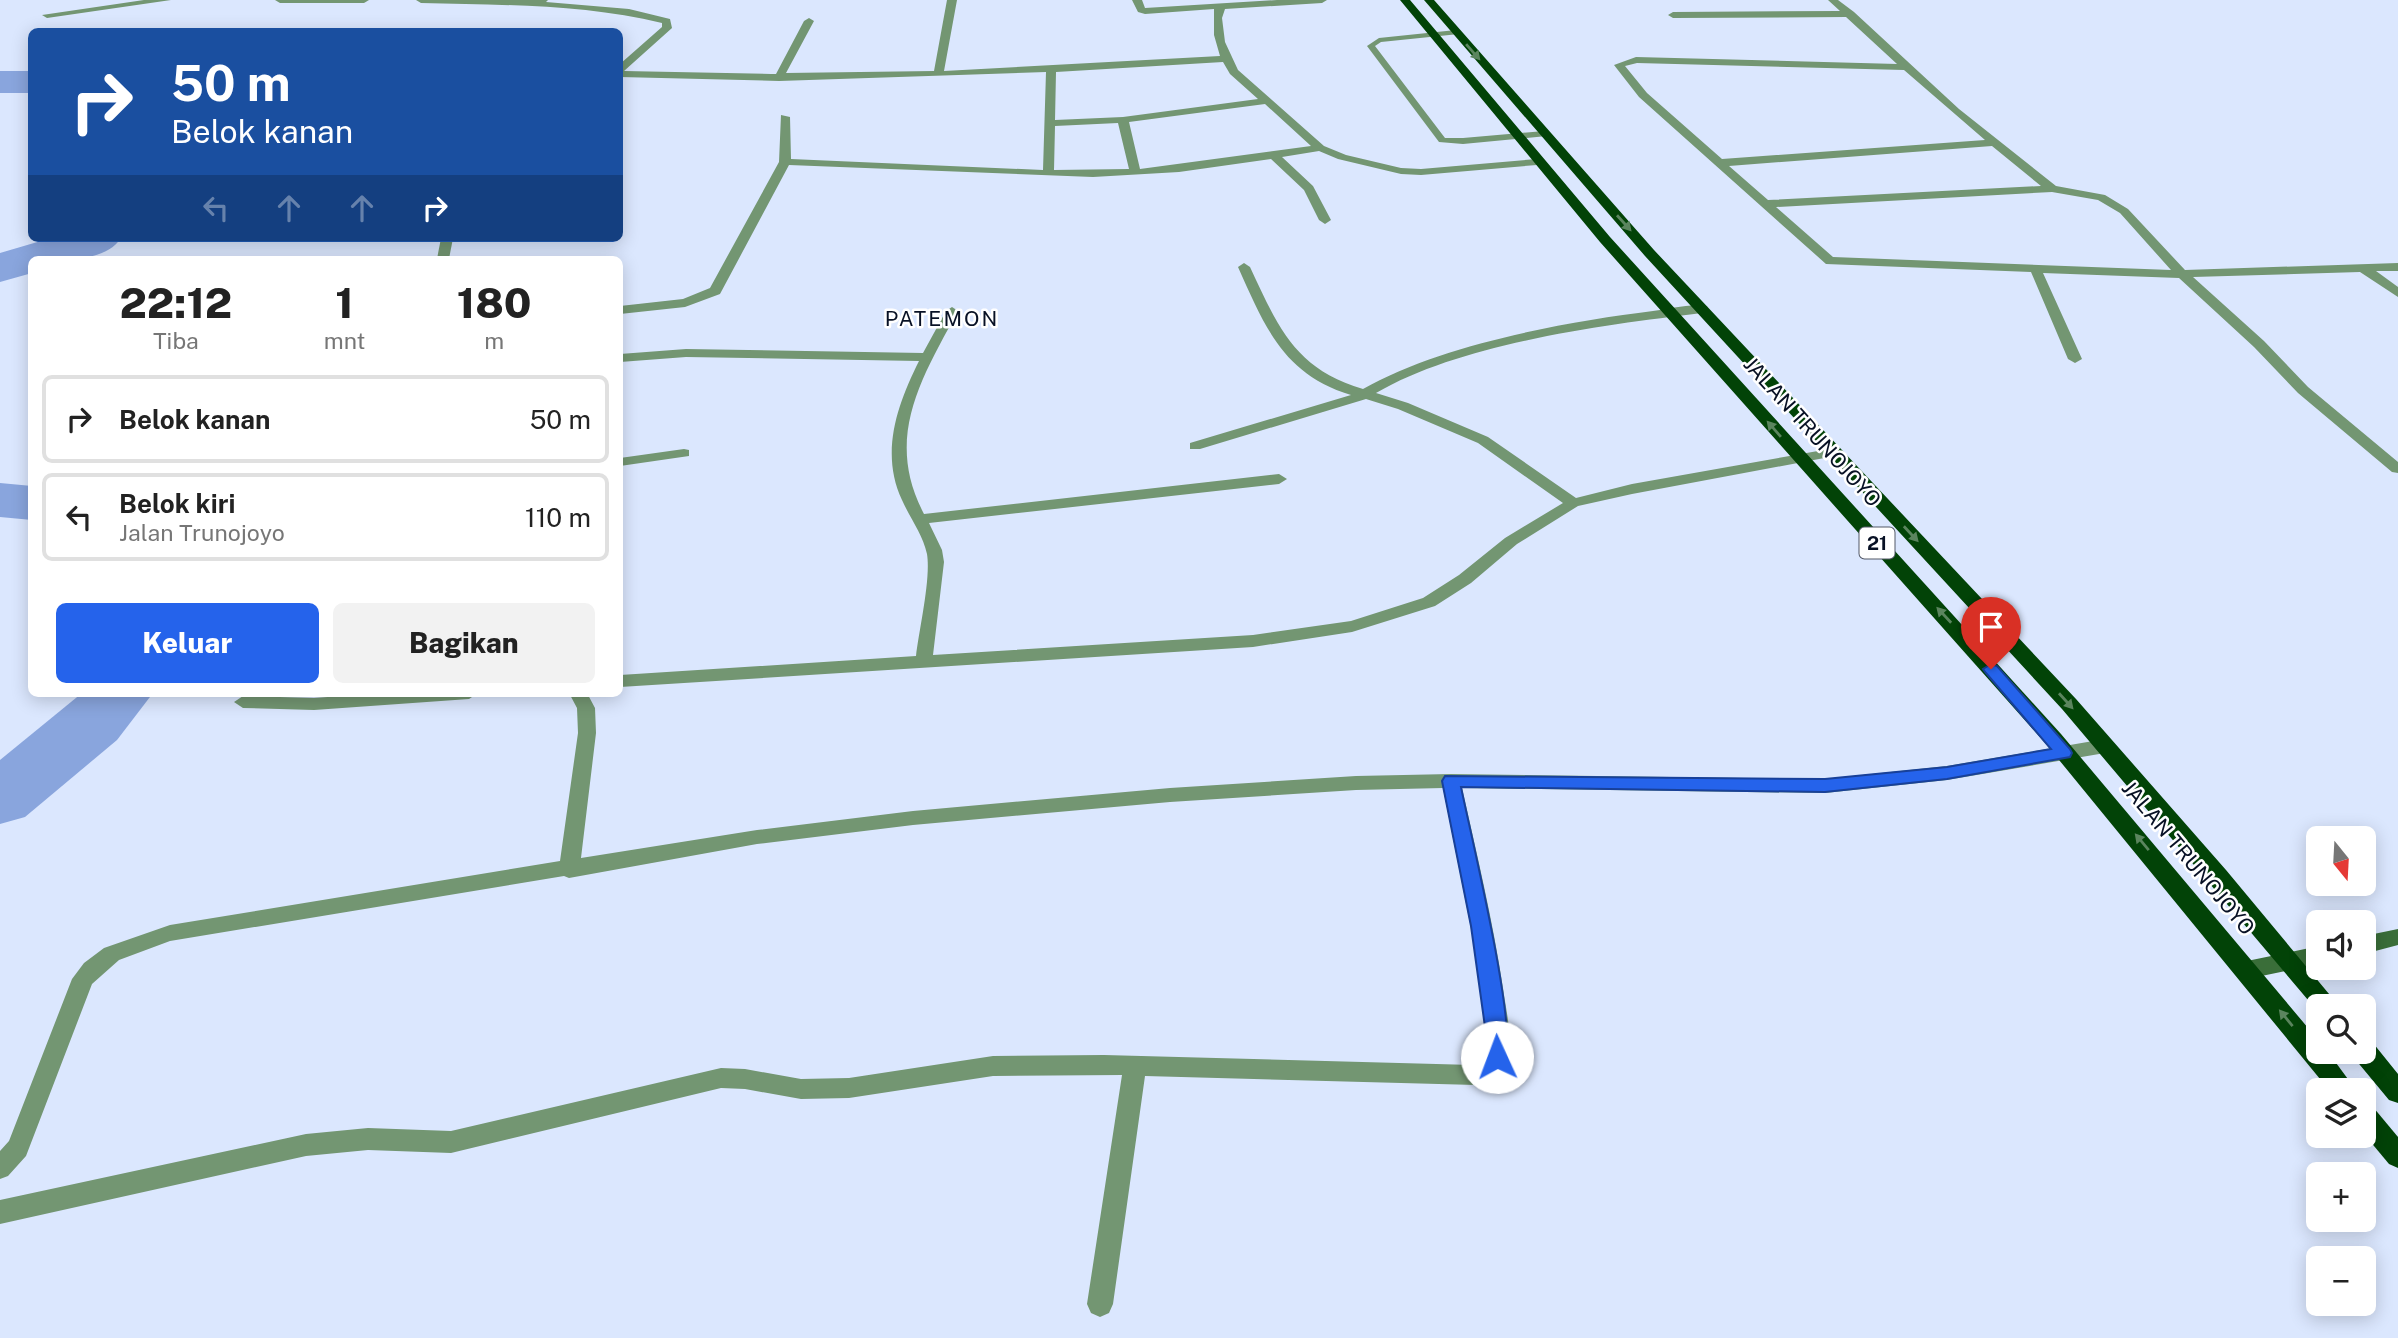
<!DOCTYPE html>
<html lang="id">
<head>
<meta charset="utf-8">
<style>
  :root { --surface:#fff; --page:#f2f2f2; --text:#222; --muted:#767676; --line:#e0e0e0; --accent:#2563eb }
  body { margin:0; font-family:"Public Sans",sans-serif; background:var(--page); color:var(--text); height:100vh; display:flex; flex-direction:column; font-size:26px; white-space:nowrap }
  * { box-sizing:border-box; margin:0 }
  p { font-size:23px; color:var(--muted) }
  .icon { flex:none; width:38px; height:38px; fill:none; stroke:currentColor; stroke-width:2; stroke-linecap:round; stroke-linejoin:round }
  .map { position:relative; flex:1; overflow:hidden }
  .panel { position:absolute; left:28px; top:256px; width:595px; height:441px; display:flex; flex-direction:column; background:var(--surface); border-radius:10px; box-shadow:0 4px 18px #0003 }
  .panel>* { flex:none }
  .banner { position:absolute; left:28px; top:28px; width:595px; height:214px; border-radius:10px; box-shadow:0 4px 18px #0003; background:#1a4fa0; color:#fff; overflow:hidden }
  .needle { width:46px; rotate:162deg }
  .controls { position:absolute; left:2306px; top:826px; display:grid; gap:14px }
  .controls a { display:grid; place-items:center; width:70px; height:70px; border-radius:10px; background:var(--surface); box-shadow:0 4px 18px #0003; font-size:35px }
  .pin { position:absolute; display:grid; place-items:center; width:60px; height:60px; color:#fff; margin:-72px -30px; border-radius:50% 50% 50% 0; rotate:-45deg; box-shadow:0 0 7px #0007 }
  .pin .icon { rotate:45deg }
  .me { position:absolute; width:77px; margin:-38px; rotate:358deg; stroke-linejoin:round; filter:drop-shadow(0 0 5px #0008) }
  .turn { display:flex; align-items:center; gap:24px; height:147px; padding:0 28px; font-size:32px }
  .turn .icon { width:91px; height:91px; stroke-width:2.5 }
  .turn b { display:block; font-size:49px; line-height:60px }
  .lanes { display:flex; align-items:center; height:66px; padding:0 28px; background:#0003; justify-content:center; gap:35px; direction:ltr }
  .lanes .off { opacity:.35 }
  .eta { display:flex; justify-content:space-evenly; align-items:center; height:119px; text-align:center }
  .eta b { font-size:42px; font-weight:800; line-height:49px }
  .button { display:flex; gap:14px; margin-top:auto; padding:14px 28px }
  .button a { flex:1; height:80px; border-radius:10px; background:var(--accent); color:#fff; font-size:28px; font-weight:800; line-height:80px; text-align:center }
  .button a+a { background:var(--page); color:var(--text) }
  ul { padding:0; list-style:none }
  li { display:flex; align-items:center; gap:21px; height:88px; margin:0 14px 10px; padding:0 14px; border:4px solid var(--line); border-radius:10px }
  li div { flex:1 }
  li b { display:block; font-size:26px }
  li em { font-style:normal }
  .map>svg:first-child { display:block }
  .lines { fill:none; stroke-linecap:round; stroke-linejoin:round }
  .river { fill:#89a5dd; fill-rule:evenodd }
  .service { fill:#739672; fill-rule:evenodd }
  .minor { fill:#739672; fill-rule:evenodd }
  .secondary { fill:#3a6e39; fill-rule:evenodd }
  .trunk { fill:#024307; fill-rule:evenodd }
  .oneway { fill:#5b855e }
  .route { fill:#2563eb; stroke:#184099; stroke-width:2 }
  .labels { text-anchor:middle; stroke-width:5; stroke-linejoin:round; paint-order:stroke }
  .shield { fill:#fff; stroke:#525866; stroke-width:2 }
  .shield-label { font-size:19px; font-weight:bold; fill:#081125 }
  .far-quarter-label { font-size:21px; letter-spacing:2px; fill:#081125; stroke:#fff }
  .street-label { font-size:21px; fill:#081125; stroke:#fff }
</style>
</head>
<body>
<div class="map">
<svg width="2398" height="1338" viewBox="0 0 2398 1338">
  <rect width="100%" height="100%" fill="#dbe7fe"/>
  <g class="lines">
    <g class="river">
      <rect x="0" y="71" width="32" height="22"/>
      <path d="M51,238H121C104,264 59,259 32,259V273L0,282V253Z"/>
      <path d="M0,483L32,486V520L0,517Z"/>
      <path d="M82,693H153L117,740L25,817L0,824V760Z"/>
    </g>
    <path class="service" d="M1456,30L1460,32L1459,34L1381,42L1375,46L1445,138H1463L1544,131L1548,134L1547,136L1463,144L1439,142L1367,46L1379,38Z"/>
    <g class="minor">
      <path d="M144,0H171L47,18L42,15Z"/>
      <path d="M275,0H369L364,3H280Z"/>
      <path d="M416,0H548L546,2L629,9L670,19L672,28L624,71L771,74H776L804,21L809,18L814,21L786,73L934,71L947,0H957L944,71L1220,56L1214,35V9L1145,14L1138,12L1132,0H1142L1145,8L1277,0H1327L1322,3L1225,9L1222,18L1225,42L1238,70L1324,146L1346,155L1401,168L1421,169L1537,159L1543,162L1537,165L1421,175L1401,174L1338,159L1319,151L1282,157L1313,186L1331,220L1325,224L1319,220L1304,190L1271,159L1179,172L1093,177L789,165L720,294L685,307L620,314V306L683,299L710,288L779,162L781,115L790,117L791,159L1043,170L1046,72L779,81L620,77V64L662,27V23C584,4 501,5 421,3ZM1223,62L1230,74L1258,99L1123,117L1055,120L1056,72ZM1265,104L1311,146L1140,169L1129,122ZM1118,123L1129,169L1054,170L1055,126Z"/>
      <path d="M1828,0H1838L1854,12L1959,109L2056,186L2105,195L2128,209L2185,270L2398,263V271H2376L2398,287V297L2360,272L2193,277L2264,341L2308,387L2398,462V473L2392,472L2298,393L2254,347L2179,278L2043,273L2082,359L2075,363L2068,359L2031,272L1826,264L1639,97L1614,65L1636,57L1897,64L1846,17L1673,18L1668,15L1673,12L1840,11ZM1637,63L1904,70L1985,140L1722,159L1647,93L1625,66ZM1992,146L2041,186L1768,200L1729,166ZM2052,192L2098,200L2120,213L2171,270L1833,257L1776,207Z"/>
      <path d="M441,238H453L449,259H437Z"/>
      <path d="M1244,263L1250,267C1278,327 1295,369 1363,389C1440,345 1564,322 1653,311C1670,309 1690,303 1707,306L1708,309L1702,313C1603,325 1462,343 1376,393L1408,403L1488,437L1576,498L1632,484L1835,448L1842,452L1835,456L1632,494L1578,506L1517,544L1471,583L1435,606L1352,632L1253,647L620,687V675L916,656C919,630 931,579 927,554C923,535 910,518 902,500C880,453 897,405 919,361L686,357L620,362V354L686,349L923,353L946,311L952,307L958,311C921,379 884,438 924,514L1279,474L1287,479L1279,484L929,523L942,550L944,562L933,655L1253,635L1351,621L1423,598L1459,575L1505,538L1563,503L1478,443L1398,409L1366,399L1200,449H1190V443L1351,395C1283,374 1265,327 1238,267Z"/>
      <path d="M684,449L689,450V456L620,466V458Z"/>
      <path d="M381,693H478L469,699L314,710L243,708L234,702L243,696L314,698Z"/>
      <path d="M569,693H587L595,708L596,733L581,858L757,830L913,811L1170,788L1356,776L1451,774L1825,779L1947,766L2105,739L2112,741L2114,746L2112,751L2105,753L1947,780L1825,793L1462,788C1477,855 1493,921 1503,988C1506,1010 1513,1037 1507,1058C1503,1073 1489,1080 1476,1085L1145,1076L1113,1304L1109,1313L1100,1317L1091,1313L1087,1304L1122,1075L993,1076L849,1098L801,1099L745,1089L721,1088L451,1153L368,1150L306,1156L0,1224V1200L306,1134L368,1128L451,1131L721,1068L745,1069L801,1079L849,1078L993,1056L1104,1055L1473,1065L1485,1057L1487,1040L1479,969L1443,788L1356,790L1170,802L913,825L757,844L569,878L564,876L170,941L119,960L92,984L26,1156L8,1176L0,1179V1151L9,1141L72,979L84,963L104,948L170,925L560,861L578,733L577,708Z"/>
    </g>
    <g class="secondary">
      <path d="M2398,929V945L2364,954V936Z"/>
      <path d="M2319,946V964L2247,979L2239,976L2236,970L2239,964L2247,961Z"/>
    </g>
    <g class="trunk">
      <path d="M1400,0H1410L1610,237L2061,734L2319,1041V1052H2328L2356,1090H2329L2046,744L1600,242Z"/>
      <path d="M1424,0H1434L1654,250L2076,699L2226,870L2339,1006H2319V1013L2062,709L1645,256Z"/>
      <path d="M2364,1040L2373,1043L2398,1074V1103L2389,1100L2355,1059L2352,1052H2364Z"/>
      <path d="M2364,1104L2373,1107L2398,1137V1168L2389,1164L2364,1134Z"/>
    </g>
  </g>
  <defs><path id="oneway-solid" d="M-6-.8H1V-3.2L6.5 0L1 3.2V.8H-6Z" transform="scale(1.75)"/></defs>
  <g class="oneway">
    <use href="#oneway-solid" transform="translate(1473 52) rotate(49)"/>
    <use href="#oneway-solid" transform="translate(1624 223) rotate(48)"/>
    <use href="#oneway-solid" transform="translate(1774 429) rotate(-131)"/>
    <use href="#oneway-solid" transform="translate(1911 534) rotate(47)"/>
    <use href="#oneway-solid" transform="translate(1944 615) rotate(-133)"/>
    <use href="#oneway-solid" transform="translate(2066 701) rotate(48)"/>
    <use href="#oneway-solid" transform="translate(2142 842) rotate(-130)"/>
    <use href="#oneway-solid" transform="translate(2286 1018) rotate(-129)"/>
  </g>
  <path class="route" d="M1991,664L1997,666L2070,749L2072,753L2070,757L1947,779L1825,792L1461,787C1470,832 1519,1032 1505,1063L1497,1066L1490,1063L1471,926L1442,781L1445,776L1825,779L1947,767L2051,749L1986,673L1983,669Z"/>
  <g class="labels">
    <rect class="shield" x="1859.5" y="527.5" width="35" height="31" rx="5"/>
    <g class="shield-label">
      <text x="1877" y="550">21</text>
    </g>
    <g class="far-quarter-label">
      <text x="942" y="326">PATEMON</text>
    </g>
    <g class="street-label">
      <text transform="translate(1812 432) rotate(48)" y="7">JALAN TRUNOJOYO</text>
      <text transform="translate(2188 858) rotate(50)" y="7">JALAN TRUNOJOYO</text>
    </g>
  </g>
</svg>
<div class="controls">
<a><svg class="needle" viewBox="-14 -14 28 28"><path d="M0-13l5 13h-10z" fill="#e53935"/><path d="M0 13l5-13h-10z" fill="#767676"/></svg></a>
<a><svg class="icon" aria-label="sound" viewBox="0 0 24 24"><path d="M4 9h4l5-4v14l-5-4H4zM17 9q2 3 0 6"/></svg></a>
<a><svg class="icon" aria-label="search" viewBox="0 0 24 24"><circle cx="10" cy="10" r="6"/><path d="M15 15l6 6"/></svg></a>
<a><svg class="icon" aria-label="layers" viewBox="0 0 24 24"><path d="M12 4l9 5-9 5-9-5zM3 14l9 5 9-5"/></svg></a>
<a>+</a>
<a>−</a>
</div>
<div class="pin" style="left:1991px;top:669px;background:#d93025"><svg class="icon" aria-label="arrive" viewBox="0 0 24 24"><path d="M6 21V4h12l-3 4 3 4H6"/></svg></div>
<svg class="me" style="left:1497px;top:1057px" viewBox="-20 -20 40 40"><circle r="19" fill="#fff"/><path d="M0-13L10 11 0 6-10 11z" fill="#2563eb"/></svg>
<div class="banner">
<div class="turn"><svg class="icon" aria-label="right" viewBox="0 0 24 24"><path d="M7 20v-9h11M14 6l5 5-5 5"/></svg><div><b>50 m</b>Belok kanan</div></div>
<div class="lanes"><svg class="icon off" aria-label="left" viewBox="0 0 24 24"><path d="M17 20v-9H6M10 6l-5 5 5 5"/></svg><svg class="icon off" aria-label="ahead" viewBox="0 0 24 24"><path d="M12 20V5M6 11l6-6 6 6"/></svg><svg class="icon off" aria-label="ahead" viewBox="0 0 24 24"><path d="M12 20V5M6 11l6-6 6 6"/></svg><svg class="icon" aria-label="right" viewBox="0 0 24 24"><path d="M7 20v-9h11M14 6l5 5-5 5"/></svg></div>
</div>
<section class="panel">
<div class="eta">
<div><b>22:12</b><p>Tiba</p></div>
<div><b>1</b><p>mnt</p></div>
<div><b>180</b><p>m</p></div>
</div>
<ul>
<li><svg class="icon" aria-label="right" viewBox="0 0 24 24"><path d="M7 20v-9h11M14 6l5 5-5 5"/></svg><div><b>Belok kanan</b></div><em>50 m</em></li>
<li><svg class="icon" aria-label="left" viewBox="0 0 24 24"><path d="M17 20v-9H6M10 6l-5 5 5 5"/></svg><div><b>Belok kiri</b><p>Jalan Trunojoyo</p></div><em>110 m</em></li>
</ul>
<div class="button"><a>Keluar</a><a>Bagikan</a></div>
</section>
</div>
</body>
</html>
